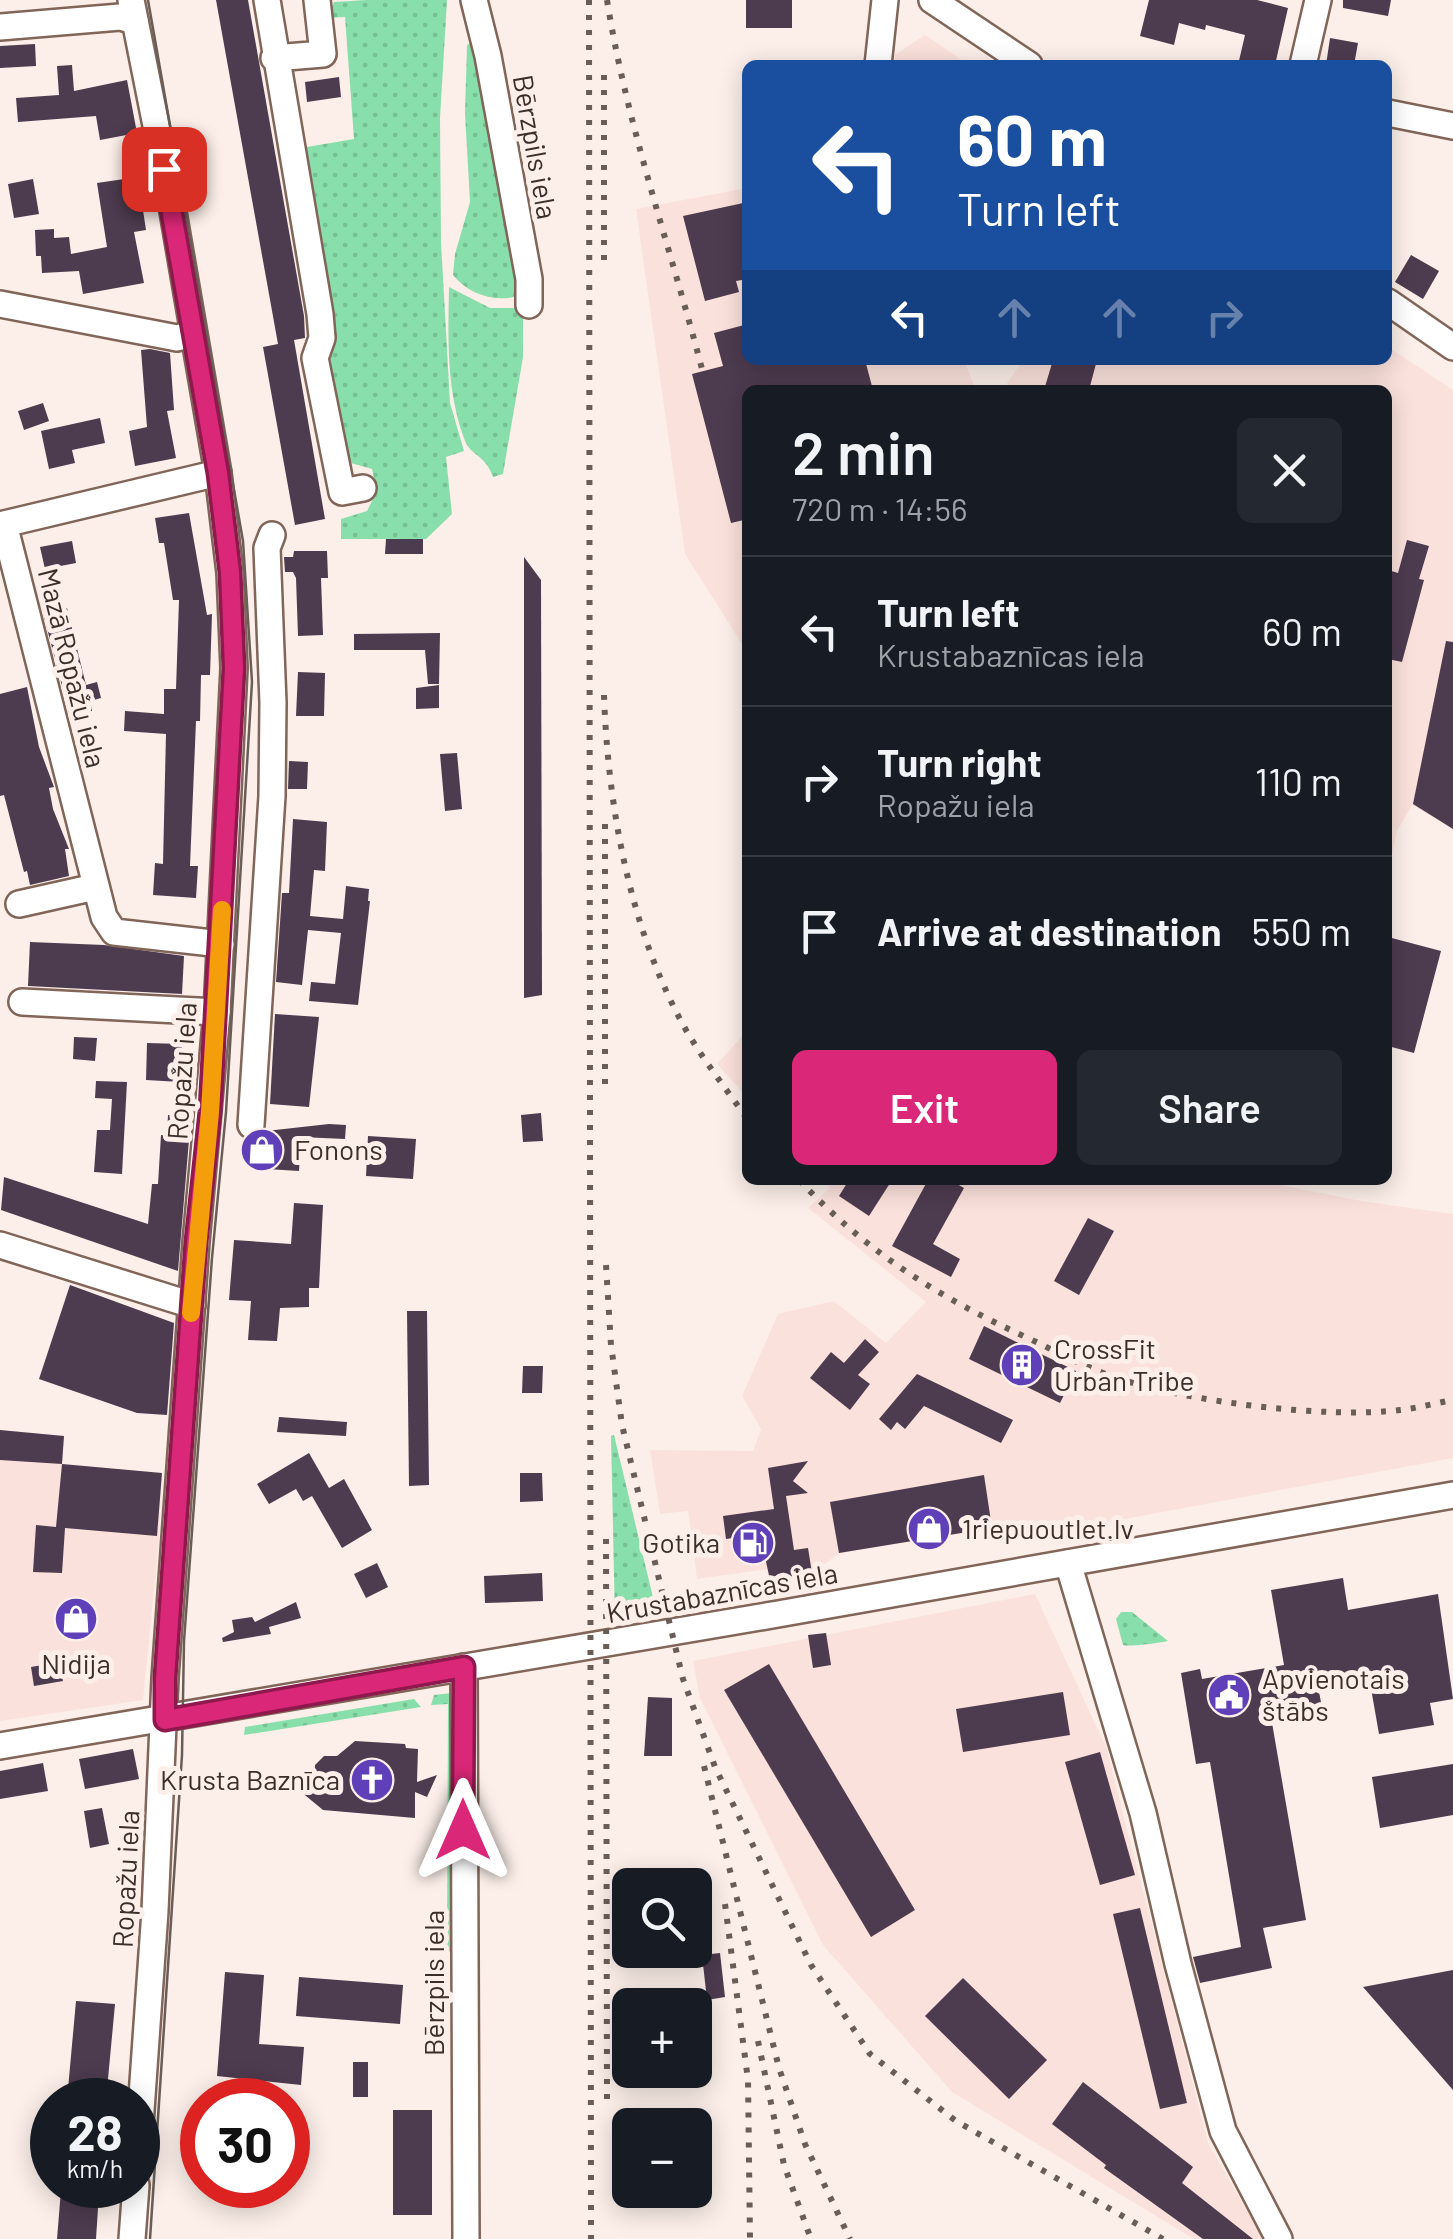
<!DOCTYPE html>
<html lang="en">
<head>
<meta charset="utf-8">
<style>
  :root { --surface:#171b24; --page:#242831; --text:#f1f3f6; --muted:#9ea1a6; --line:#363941; --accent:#db2777 }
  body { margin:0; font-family:Barlow,sans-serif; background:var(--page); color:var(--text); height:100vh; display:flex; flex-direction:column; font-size:38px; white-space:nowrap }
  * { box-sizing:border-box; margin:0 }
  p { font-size:32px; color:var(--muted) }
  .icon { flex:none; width:55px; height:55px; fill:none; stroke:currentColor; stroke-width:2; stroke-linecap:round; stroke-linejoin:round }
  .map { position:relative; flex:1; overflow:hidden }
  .side { position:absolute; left:742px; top:385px; width:650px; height:800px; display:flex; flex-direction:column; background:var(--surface); border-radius:15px; box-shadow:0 5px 25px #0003 }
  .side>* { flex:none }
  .top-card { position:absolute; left:742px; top:60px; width:650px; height:305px; border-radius:15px; box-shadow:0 5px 25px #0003; background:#1a4fa0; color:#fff; overflow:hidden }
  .tools { position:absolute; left:612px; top:1868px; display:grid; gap:20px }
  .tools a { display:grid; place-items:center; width:100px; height:100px; border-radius:15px; background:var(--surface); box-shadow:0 5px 25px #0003; font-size:50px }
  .speed { position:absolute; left:30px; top:2078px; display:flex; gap:20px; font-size:50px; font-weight:700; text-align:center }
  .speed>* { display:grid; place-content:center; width:130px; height:130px; border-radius:50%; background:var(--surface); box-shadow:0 5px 25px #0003; line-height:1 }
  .speed small { font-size:25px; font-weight:400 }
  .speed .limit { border:15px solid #d22; background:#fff; color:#111 }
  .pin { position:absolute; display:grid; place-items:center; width:85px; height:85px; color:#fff; margin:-42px; border-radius:20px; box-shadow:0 5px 15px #0006 }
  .me { position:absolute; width:110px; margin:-55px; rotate:0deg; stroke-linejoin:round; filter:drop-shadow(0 0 8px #0008) }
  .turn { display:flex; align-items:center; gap:35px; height:210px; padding:0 50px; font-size:45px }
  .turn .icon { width:130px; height:130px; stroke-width:2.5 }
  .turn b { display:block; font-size:70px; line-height:85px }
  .lanes { display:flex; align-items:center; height:95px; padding:0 50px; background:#0003; justify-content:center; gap:50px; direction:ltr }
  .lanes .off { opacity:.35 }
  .round { display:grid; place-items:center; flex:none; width:105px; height:105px; border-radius:15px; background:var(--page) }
  .summary { display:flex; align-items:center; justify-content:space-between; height:170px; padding:0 50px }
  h1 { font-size:60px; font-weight:600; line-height:75px }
  .button { display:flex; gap:20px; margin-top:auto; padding:20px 50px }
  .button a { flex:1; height:115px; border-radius:15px; background:var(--accent); color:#fff; font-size:40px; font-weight:600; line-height:115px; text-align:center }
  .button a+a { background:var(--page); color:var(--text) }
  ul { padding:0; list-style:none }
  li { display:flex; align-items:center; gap:30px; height:150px; padding:0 50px; border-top:2px solid var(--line) }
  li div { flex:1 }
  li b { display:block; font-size:38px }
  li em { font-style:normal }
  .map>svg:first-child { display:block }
  .commercial { fill:#fbe1db }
  .grass { fill:url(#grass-dots) }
  .building { fill:#4d3b4f }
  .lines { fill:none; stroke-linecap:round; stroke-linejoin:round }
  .minor-casing { stroke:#806558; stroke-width:30 }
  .minor { stroke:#fff; stroke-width:25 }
  .tram { stroke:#695d57; stroke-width:2.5 }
  .rail { stroke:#695d57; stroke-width:6; stroke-dasharray:5 10; stroke-linecap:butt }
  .route-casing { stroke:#8e194d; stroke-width:25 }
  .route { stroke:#db2777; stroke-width:18 }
  .slow { stroke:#f59e0b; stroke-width:18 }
  .labels { text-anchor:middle; stroke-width:10; stroke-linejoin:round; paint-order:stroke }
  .street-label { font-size:28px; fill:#3b2f29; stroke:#fcefe9 }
  .poi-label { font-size:28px; fill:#3b2f29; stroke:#fcefe9; text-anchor:start }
</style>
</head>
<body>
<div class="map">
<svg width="1453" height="2239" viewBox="0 0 1453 2239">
  <defs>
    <pattern id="grass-dots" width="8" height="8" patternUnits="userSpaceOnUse" patternTransform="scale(2.5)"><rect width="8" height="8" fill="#89dfab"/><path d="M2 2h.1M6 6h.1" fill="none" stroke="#77c093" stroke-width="1.8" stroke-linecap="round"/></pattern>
  </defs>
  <rect width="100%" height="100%" fill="#fcefe9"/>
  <g class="commercial">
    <path d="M925,35L969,65H894L895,55Z"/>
    <path d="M747,188L748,360H964L976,390H748L747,652L685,554L636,209Z"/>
    <path d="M1388,347L1453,390V829L1412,805L1397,831L1388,871V390H1010L1007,383L1023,360H1388Z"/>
    <path d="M747,1031V1097L717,1064Z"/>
    <path d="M823,1180H1255L1361,1201L1453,1214V1458L996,1543L992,1528L840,1553L812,1573L770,1580L767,1569L697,1579L688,1511L660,1514L650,1450L753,1451L761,1429L742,1396L778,1314L834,1301L886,1343L926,1302L808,1208L830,1188Z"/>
    <path d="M0,1430L64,1436L62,1464L162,1473L159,1539L143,1700L0,1721Z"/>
    <path d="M1035,1594L1106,1747L1208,2143L1263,2239H1194L952,2092L823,1945L700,1698L693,1661Z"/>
  </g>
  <g class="grass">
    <path d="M366,0H447L440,118L441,242L450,403L464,451L446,457L452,514L426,539H341V519L367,511L377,491L372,469L351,463L343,454L295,149L354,139L345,17L328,18L334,2Z"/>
    <path d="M476,34L523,294C499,304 470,296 453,275L455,254L470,202L465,113L467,46Z"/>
    <path d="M449,287L490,308H523V357L503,474L493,477C485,454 472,457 465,441C446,392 448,339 449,287Z"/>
    <path d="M614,1435L657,1614L615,1621L611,1436Z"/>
    <path d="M1121,1612H1132L1168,1641C1157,1643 1130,1647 1123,1645L1116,1619Z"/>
    <path d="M452,1693L458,1704L454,1952L447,1951L448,1704L431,1705L434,1695Z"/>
    <path d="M414,1699L421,1707L244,1735L245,1727Z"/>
  </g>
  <g class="building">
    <path d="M216,0H248L304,316L305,338L294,340L325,519L295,525L263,347L278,344Z"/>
    <rect x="746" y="0" width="46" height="28"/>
    <path d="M1149,0H1257L1288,8L1275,65H1238L1245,35L1206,25L1205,30L1179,23L1174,45L1140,36Z"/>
    <path d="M1343,0H1391L1388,16L1343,8Z"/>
    <path d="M1330,38L1358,43L1354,65H1326Z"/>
    <path d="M35,44L36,66L0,68V46Z"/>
    <path d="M72,65L74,91L127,80L137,133L100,140L96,116L18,122L16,98L59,95L57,66Z"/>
    <path d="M339,77L341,97L307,102L305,82Z"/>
    <path d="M138,177L146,230L134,232L144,283L83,294L79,271L42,273L41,256H36L35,230L54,229V238L69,237L71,254L107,247L97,183Z"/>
    <path d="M33,179L39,214L14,218L8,184Z"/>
    <path d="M748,202V279L736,281L739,292L705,301L683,216Z"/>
    <path d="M1411,255L1439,271L1423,299L1395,282Z"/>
    <path d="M748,324V360H865L873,390H748V519L731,523L692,374L723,366L714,333Z"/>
    <path d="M150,349L170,353L174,410L167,411L176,458L135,466L129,431L147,427L141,350Z"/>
    <path d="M1053,360H1097L1089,390H1044Z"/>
    <path d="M43,403L49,421L24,430L18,411Z"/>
    <path d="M100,418L105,443L72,450L75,463L49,469L41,431Z"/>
    <path d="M189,513L207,615L212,614L210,675H201L200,721H196L190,866H198L196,898L153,895L155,863L163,864L166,734L124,731L125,711L164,714V689H176L179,600H173L164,543H159L155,518Z"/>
    <path d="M386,539H423V554H385Z"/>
    <path d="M1407,540L1429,546L1419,579L1424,580L1402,662L1388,659V570L1398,573Z"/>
    <path d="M72,541L76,563L45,569L40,547Z"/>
    <path d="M294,551H327L328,578H321L323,635L298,636L296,578L293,572H285L284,557H293Z"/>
    <path d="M524,557L541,580L542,995L524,998Z"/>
    <path d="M67,608L86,685L97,682L101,698L90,701L92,711L70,717L43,613Z"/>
    <path d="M440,633L439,684H428L425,650H354V634Z"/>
    <path d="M1446,641L1453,642V829L1413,804Z"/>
    <path d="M298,672L325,673L324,716H296Z"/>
    <path d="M439,685V708L416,709V688Z"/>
    <path d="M27,687L39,747L54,787L49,788L53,809L69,849H65L69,876L30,885L27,871L24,872L4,795L0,796V694Z"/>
    <path d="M457,753L462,809L445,811L440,754Z"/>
    <path d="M289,761L308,762L307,789H288Z"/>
    <path d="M293,819L327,822L325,871L314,870L310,916L343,919L346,886L369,889L368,901H370L358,1005L309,1001L311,982L335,984L341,933L308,930L302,985L276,982L282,893H289Z"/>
    <path d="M1388,937L1441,951L1414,1053L1388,1046V1003L1392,986L1388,985Z"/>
    <path d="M30,942L104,945L184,956L182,994L28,986Z"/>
    <path d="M275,1014L319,1017L309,1107L270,1104Z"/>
    <path d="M74,1037L97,1038L95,1061L73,1059Z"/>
    <path d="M147,1043L182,1044L181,1082L146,1080Z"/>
    <path d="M96,1081L127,1082L122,1174L94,1172L97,1130H110L112,1099L95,1098Z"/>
    <path d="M541,1113L543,1141L523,1142L521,1115Z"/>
    <path d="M168,1115L191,1116L178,1271L1,1210L4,1177L148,1224L152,1184H158L161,1135L167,1136Z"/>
    <path d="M329,1124L346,1125L345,1139L301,1137L299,1171L267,1169L259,1167L256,1162L257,1140L266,1131Z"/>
    <path d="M368,1136L416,1139L413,1179L366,1176Z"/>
    <path d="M849,1180H892L869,1216L839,1196Z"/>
    <path d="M928,1180H950L964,1188L933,1244L960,1259L951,1277L892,1246Z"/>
    <path d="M294,1203L323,1205L319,1288H309V1307L280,1308L277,1341L248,1340L251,1301L229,1300L234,1240L291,1244Z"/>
    <path d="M1088,1218L1114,1231L1079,1295L1054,1281Z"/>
    <path d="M70,1285L174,1323L167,1415L137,1413L39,1379Z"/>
    <path d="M407,1311H427L429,1485L409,1486Z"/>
    <path d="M984,1326L1076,1371L1060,1403L969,1359Z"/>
    <path d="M865,1339L879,1352L858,1375L870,1384L850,1410L810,1378L831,1352L844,1363Z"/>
    <path d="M523,1366H543L542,1393H522Z"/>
    <path d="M917,1374L1013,1420L1001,1443L924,1406L905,1429L897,1422L891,1430L879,1419Z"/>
    <path d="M279,1417L347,1422L346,1436L277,1432Z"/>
    <path d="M0,1430L64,1436L62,1464L0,1460Z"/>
    <path d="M309,1453L329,1488L344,1479L372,1530L342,1548L312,1496L303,1501L296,1489L269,1504L257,1484Z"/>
    <path d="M808,1461L793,1481L808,1493L786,1496L794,1550L808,1548L812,1573L770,1580L765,1557L743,1560L740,1537L726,1539L723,1516L774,1509L768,1468Z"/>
    <path d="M62,1464L162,1473L157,1536L65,1528L62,1573L33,1572L36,1525L56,1527Z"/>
    <path d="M520,1473H542L543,1501L520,1502Z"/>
    <path d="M984,1475L992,1528L839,1553L830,1502Z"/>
    <path d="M377,1563L388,1587L366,1598L354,1574Z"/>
    <path d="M542,1573L543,1601L485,1603L484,1576Z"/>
    <path d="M1343,1578L1348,1610L1438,1594L1453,1699L1430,1703L1434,1725L1379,1734L1369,1677L1318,1686L1322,1708L1271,1717L1306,1920L1263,1928L1272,1968L1200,1983L1193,1957L1241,1947L1210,1762L1196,1764L1181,1673L1200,1669L1202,1679L1284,1665L1271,1590Z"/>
    <path d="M296,1602L301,1618L269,1627L271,1634L223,1642L222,1638L234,1632L232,1620L252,1617L255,1622Z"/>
    <path d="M826,1633L831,1665L813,1668L808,1635Z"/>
    <path d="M60,1662L63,1681L34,1686L31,1667Z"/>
    <path d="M769,1664L915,1910L871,1937L724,1690Z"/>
    <path d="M1063,1692L1070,1735L963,1752L956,1709Z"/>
    <path d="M648,1697L672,1698V1756H644Z"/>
    <path d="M355,1741L405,1744L406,1748L418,1749L417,1782L437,1775L427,1797L415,1792V1818L323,1810L294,1786L314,1787L315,1765L324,1756H337Z"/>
    <path d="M133,1749L139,1779L85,1789L79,1759Z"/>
    <path d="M1100,1752L1135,1875L1100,1885L1065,1762Z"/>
    <path d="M43,1763L48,1791L0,1799V1771Z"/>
    <path d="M1453,1764V1815L1380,1828L1372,1777Z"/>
    <path d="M102,1808L109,1844L90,1848L84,1811Z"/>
    <path d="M1140,1908L1187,2103L1160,2109L1113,1914Z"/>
    <path d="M720,1953L725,1997L707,2000L702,1955Z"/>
    <path d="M1453,1970V2090L1363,1987Z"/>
    <path d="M225,1972L264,1975L259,2044L304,2047L301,2085L217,2076Z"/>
    <path d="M299,1977L403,1985L400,2024L296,2016Z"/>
    <path d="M963,1978L1047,2060L1009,2099L925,2016Z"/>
    <path d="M76,2001L115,2004L106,2100H67Z"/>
    <rect x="353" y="2062" width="15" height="35"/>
    <path d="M1083,2082L1193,2167L1182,2183L1253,2239H1203L1104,2168L1106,2165L1052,2124Z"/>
    <rect x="393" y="2110" width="39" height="105"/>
    <path d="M61,2190L99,2193L96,2239H57Z"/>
  </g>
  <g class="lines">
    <g class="minor-casing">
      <g id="minor">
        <path d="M131,0L172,206L218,473L230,573L234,668L217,1012L196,1242L165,1678L155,1911L138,2153"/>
        <path d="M267,0L320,314L322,338L315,358L342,492L363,488"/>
        <path d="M474,0L488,56L529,279V305"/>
        <path d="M932,0L1029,65"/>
        <path d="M0,27L120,17L135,21"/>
        <path d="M274,58L323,54L317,0"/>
        <path d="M878,65L885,0"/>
        <path d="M1303,65L1318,0"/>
        <path d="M1388,113L1453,126"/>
        <path d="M1388,302L1453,347"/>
        <path d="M0,304L177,338L192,334"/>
        <path d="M218,473L4,524L104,917L114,932L221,944"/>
        <path d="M19,904L95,887"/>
        <path d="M22,1002L217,1012"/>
        <path d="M251,1125L272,796L273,703L267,548L272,535"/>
        <path d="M0,1245L192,1305"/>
        <path d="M1068,1563L1143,1813L1178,1964L1223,2131L1279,2239"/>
        <path d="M464,1667L466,2239"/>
        <path d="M0,1746L778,1614L1453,1495"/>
        <path d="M132,2239L136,2185"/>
      </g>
    </g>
    <use href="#minor" class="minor"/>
    <path class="tram" d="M148,0L243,541L252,682L226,1112L212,1258L184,1641L182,1755L150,2239"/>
    <g class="rail">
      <path d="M589,0L591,2239"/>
      <path d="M607,0C627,126 670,246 702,369"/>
      <path d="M604,75V270"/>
      <path d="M604,695C608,808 630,931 686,1030C704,1061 727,1090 748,1120"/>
      <path d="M605,824V1089"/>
      <path d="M799,1180C869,1254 938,1297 1030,1339C1059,1353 1089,1369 1120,1379C1191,1402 1327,1419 1400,1410C1418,1408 1436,1403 1453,1400"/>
      <path d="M606,1265L611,1345L622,1425L683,1679L715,1767L811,1965L870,2054L956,2121L1163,2239"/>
      <path d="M606,1539L607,2104"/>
      <path d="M704,1766L779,2068L805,2144L850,2239"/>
      <path d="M725,1904L748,2080L750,2239"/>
      <path d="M758,2041L784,2165L811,2239"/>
    </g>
  </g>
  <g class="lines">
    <g class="route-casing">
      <path id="route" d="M164,169L218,473L230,572L234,668L210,1112L196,1242L165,1678V1720L464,1667L463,1830"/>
    </g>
    <use href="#route" class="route"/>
    <path class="slow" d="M191,1313L210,1112L222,910"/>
  </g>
  <defs>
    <g id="shop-disc" transform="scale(2.25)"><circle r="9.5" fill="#5f40b8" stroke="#fcefe9"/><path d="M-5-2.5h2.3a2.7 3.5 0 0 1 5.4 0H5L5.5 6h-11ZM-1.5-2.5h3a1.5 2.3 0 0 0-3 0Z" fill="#fff"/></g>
    <g id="building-disc" transform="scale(2.25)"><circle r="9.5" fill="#5f40b8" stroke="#fcefe9"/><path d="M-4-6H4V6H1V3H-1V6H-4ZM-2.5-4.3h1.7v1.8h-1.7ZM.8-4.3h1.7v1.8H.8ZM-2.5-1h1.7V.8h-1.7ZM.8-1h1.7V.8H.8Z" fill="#fff"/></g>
    <g id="fuel-disc" transform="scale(2.25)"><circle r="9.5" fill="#5f40b8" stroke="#fcefe9"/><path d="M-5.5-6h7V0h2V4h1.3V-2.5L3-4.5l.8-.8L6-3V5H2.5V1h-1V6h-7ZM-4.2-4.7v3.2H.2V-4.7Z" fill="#fff"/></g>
    <g id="civic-disc" transform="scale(2.25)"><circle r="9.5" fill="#5f40b8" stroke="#fcefe9"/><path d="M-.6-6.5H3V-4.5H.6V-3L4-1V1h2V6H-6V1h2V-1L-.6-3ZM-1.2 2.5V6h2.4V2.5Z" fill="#fff"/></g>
    <g id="church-disc" transform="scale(2.25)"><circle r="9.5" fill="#5f40b8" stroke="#fcefe9"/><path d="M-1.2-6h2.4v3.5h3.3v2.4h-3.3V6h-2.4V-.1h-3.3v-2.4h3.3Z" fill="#fff"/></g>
  </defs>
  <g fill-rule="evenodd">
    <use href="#shop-disc" x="262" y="1150"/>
    <use href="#building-disc" x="1022" y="1365"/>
    <use href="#shop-disc" x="929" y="1529"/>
    <use href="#fuel-disc" x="753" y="1543"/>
    <use href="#shop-disc" x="76" y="1619"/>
    <use href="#civic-disc" x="1229" y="1695"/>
    <use href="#church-disc" x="372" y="1780"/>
  </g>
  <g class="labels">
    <g class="street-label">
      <text transform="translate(535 147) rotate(80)" y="10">Bērzpils iela</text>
      <text transform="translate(72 668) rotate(76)" y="10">Mazā Ropažu iela</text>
      <text transform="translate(182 1071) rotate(-86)" y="10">Ropažu iela</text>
      <text transform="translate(722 1593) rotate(-10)" y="10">Krustabaznīcas iela</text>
      <text transform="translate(126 1879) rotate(-87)" y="10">Ropažu iela</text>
      <text transform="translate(434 1983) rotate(-90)" y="10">Bērzpils iela</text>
    </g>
    <g class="poi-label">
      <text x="294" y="1160">Fonons</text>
      <text x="1054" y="1359">CrossFit<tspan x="1054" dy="32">Urban Tribe</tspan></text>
      <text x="962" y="1539">1riepuoutlet.lv</text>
      <text x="720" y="1553" text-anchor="end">Gotika</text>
      <text x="76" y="1674" text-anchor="middle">Nidija</text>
      <text x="1262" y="1689">Apvienotais<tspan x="1262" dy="32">štābs</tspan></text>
      <text x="340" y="1790" text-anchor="end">Krusta Baznīca</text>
    </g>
  </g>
</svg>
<div class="tools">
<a><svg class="icon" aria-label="search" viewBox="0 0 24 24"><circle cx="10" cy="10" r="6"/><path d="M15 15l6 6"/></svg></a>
<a>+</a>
<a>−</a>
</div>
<div class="speed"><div>28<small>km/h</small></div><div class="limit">30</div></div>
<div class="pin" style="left:164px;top:169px;background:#d93025"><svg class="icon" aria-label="arrive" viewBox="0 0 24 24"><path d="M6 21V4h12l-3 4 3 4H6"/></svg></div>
<svg class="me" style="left:463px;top:1830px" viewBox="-20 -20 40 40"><path d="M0-17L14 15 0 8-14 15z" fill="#db2777" stroke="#fff" stroke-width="4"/></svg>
<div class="top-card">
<div class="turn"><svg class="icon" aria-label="left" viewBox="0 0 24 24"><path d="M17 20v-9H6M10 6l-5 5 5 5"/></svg><div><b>60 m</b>Turn left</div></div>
<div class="lanes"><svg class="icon" aria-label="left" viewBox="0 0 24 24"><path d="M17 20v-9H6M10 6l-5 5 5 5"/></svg><svg class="icon off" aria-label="ahead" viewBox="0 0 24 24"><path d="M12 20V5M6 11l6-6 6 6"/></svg><svg class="icon off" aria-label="ahead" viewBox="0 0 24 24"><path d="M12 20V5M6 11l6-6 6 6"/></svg><svg class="icon off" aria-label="right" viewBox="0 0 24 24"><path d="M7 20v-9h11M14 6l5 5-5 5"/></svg></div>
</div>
<section class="side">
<div class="summary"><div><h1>2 min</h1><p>720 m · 14:56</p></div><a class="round"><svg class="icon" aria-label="close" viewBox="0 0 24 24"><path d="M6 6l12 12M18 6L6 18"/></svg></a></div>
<ul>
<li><svg class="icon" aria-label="left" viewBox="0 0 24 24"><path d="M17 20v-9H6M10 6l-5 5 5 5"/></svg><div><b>Turn left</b><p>Krustabaznīcas iela</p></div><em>60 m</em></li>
<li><svg class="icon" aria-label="right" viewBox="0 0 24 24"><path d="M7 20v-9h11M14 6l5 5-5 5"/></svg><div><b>Turn right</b><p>Ropažu iela</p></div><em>110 m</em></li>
<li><svg class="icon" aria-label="arrive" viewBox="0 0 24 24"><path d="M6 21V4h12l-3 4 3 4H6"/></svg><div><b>Arrive at destination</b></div><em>550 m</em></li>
</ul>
<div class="button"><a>Exit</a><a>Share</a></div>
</section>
</div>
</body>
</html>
